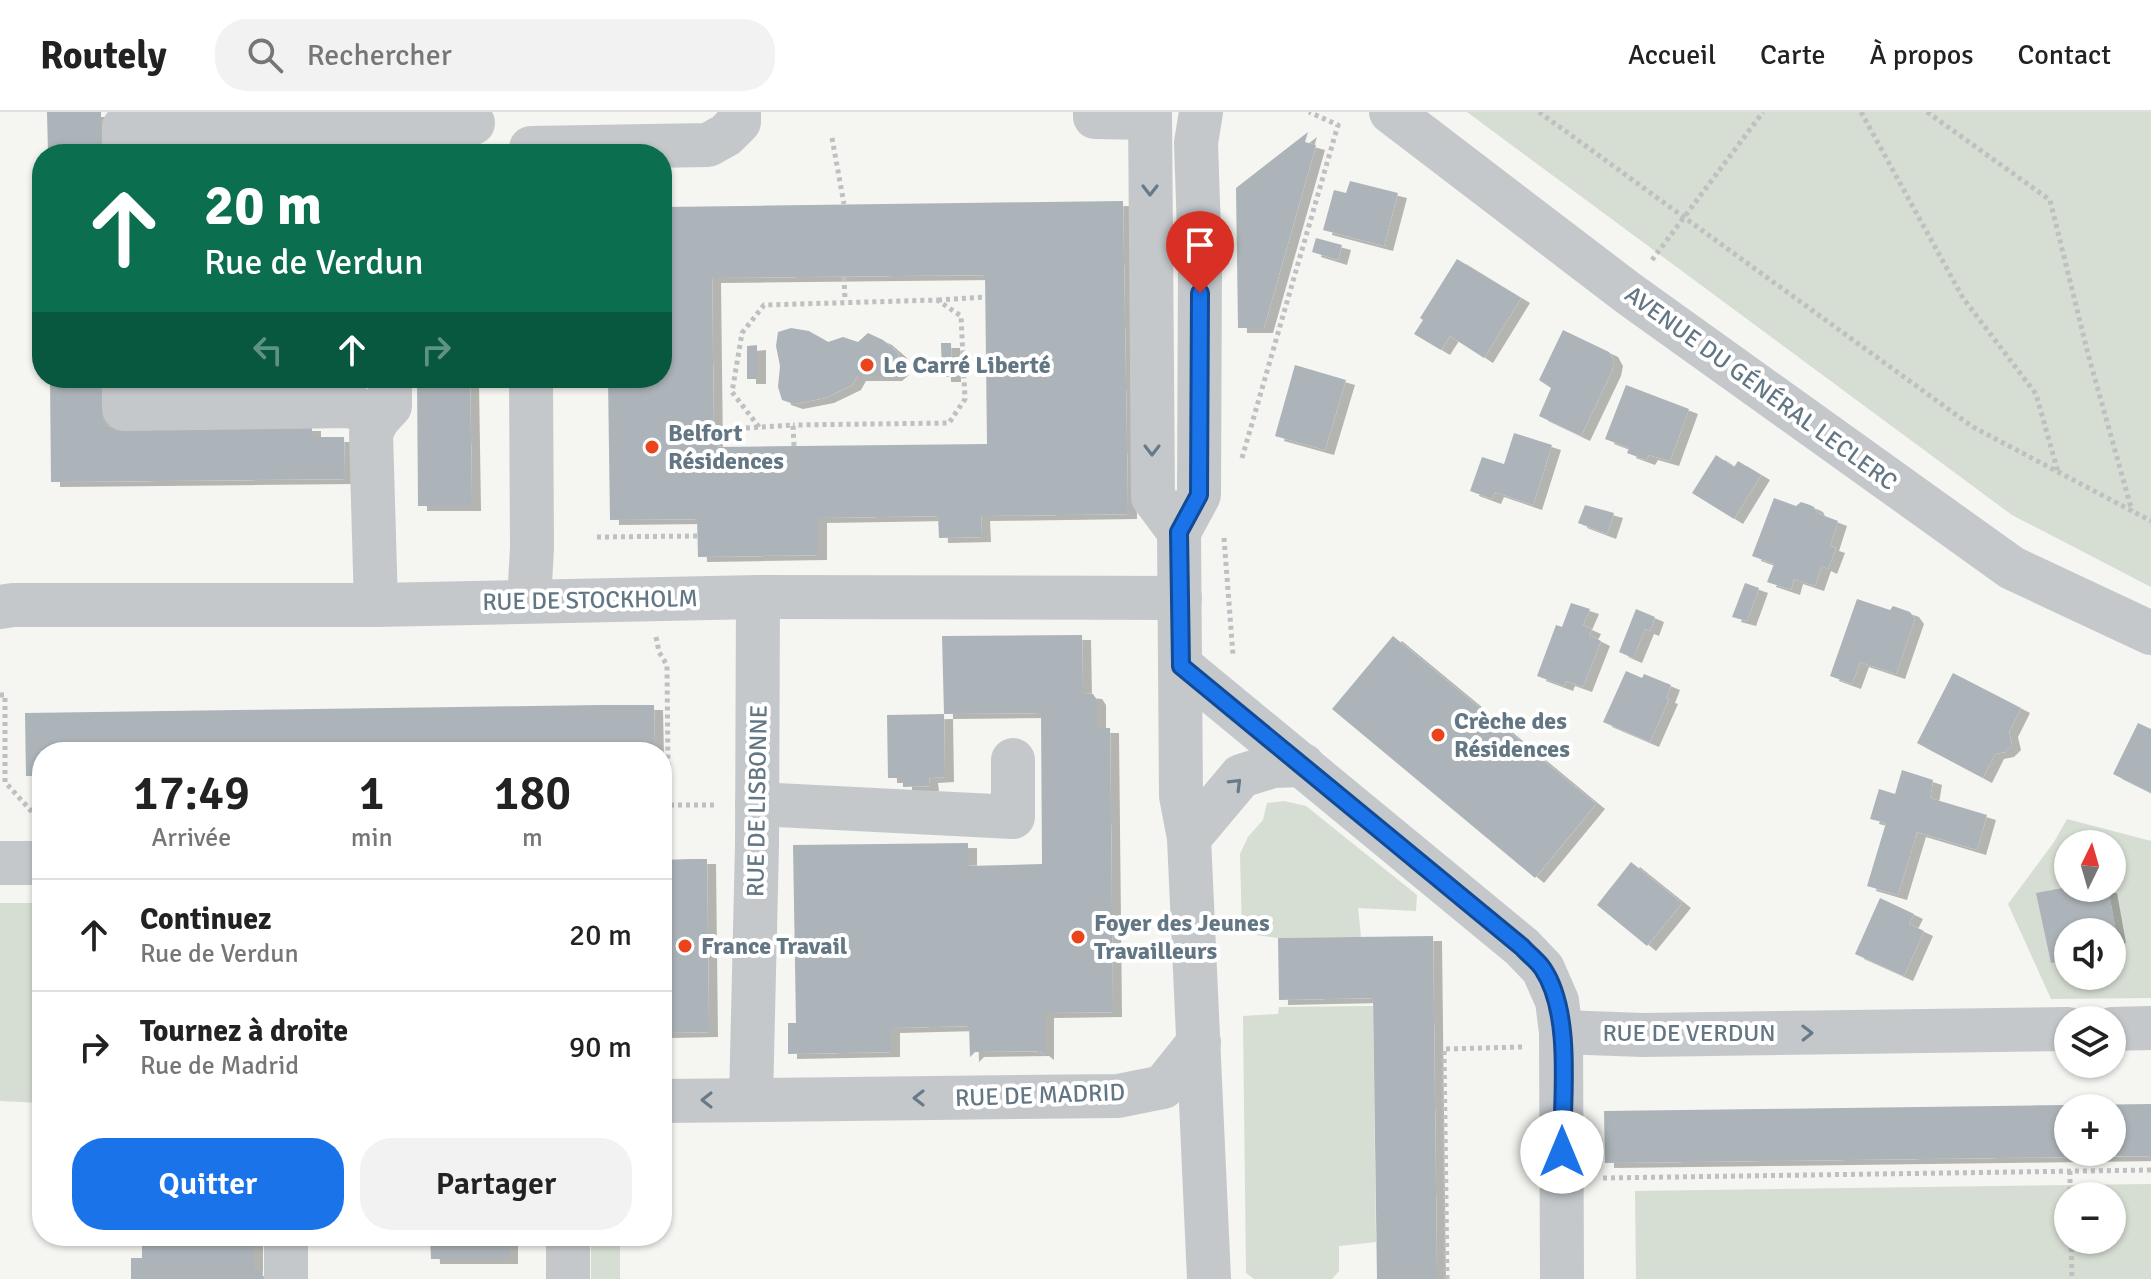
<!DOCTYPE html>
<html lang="fr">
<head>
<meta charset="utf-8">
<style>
  :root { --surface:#fff; --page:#f2f2f2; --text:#222; --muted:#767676; --line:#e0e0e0; --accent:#1a73e8 }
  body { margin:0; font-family:Signika,sans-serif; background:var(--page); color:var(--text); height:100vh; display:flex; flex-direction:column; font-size:30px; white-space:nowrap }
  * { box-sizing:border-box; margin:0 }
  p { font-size:26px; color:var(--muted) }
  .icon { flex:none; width:44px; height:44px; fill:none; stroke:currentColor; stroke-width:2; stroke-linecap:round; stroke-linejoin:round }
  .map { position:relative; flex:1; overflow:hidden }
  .details { position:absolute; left:32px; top:630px; width:640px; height:504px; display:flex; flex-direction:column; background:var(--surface); border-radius:32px; box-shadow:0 2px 6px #0004 }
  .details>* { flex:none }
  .guide { position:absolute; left:32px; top:32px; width:640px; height:244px; border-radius:32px; box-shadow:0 2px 6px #0004; background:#0b6e4f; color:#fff; overflow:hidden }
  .needle { width:52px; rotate:5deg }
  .buttons { position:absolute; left:2054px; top:718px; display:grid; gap:16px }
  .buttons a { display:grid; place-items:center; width:72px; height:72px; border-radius:50%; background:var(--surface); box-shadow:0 2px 6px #0004; font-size:40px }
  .pin { position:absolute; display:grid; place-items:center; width:68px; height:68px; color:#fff; margin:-82px -34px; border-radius:50% 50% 50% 0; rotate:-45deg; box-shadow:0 0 8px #0007 }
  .pin .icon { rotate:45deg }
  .me { position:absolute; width:88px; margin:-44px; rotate:0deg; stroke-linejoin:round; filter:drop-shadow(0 0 6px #0008) }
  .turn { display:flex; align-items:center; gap:28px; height:168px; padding:0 40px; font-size:36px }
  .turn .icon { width:104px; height:104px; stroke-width:2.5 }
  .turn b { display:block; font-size:56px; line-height:68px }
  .lanes { display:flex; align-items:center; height:76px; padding:0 40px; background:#0003; justify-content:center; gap:40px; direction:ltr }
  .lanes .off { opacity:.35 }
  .eta { display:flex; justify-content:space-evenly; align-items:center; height:136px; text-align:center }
  .eta b { font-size:48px; font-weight:600; line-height:56px }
  .primary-button { display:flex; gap:16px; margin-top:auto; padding:16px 40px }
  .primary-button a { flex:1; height:92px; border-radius:32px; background:var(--accent); color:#fff; font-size:32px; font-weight:600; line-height:92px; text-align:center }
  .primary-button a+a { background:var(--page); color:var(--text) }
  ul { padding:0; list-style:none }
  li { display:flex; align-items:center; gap:24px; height:112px; padding:0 40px; border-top:2px solid var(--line) }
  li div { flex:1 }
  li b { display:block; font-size:30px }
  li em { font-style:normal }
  header { display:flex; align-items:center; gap:48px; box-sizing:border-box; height:112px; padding:0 40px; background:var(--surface); border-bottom:2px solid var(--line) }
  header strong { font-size:38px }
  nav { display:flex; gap:44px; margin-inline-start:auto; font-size:28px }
  .search { width:560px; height:72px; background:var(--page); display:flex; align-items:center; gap:20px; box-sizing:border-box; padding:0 28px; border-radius:32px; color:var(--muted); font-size:30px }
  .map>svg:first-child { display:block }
  .green { fill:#d6ddd2; fill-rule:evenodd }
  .building { fill:#acb4b9; fill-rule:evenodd; filter:url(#shadow) }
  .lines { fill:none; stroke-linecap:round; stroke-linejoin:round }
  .path { stroke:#bec0c2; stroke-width:5; stroke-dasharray:4 4; stroke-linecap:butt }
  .minor { stroke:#c5c8cb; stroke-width:44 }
  .oneway { stroke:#687a88 }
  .route-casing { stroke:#114b97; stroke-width:20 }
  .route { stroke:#1a73e8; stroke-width:14 }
  .poi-dot { fill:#eb431b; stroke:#fff; stroke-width:3 }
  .labels { text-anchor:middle; stroke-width:8; stroke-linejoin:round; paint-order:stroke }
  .poi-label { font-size:24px; font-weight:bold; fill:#637684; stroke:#fff; text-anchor:start }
  .street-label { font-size:24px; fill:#637684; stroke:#fff }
</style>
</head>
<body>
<header>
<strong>Routely</strong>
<div class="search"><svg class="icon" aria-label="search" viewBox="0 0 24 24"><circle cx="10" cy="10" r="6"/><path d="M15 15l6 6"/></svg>Rechercher</div>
<nav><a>Accueil</a><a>Carte</a><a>À propos</a><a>Contact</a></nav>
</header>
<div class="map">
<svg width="2151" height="1167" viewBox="0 0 2151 1167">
  <defs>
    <filter id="shadow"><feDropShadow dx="9" dy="5" stdDeviation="0" flood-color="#0004"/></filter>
  </defs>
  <rect width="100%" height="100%" fill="#f5f5f1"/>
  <g class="green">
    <path d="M1467,0H2151V475L2012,403Z"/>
    <path d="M346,25L365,42H142L155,30Z"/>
    <path d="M141,266H363L352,276L157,279Z"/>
    <path d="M1284,689L1306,694L1417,783L1416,799L1358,796L1361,825L1278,826L1242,821L1240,742L1248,725L1263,708L1267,691Z"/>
    <path d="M2067,707L2151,729V886L2051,887L2008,792L2054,730ZM2068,732H2112V776H2068ZM2068,820H2112V864H2068Z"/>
    <path d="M0,791H42V991L0,989Z"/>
    <path d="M1373,894L1376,1130L1339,1134V1159L1332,1167H1254L1246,1161L1243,904L1278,902L1279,895Z"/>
    <path d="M2151,1072V1167H1636L1635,1079ZM2112,1084V1128H2068V1084Z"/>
    <rect x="591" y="1124" width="29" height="43"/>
  </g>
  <g class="building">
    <path d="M47,0H101V42H48Z"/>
    <path d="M1308,20L1305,30L1316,33L1264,216H1238L1236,76Z"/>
    <path d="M1350,69L1398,81L1384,134L1323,118L1334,78L1346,81Z"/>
    <path d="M1123,89L1128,402L981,404L982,425L939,426L938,404L818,406V443L698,445L697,407L610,408L608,266H662V95ZM985,163L987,332L714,335L712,166Z"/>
    <path d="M1316,126L1342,133L1338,148L1312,140Z"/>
    <path d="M1457,147L1521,186L1484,246L1450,224L1441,238L1414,222L1423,208L1420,206Z"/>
    <path d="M791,216L809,219L828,230L843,225L858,230L868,221L883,228L898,241L900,258L893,264H857L852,273L825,286L794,292L782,288L778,275L780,254L776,234L778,220Z"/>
    <path d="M1563,218L1609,240L1614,249L1612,259L1581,324L1539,304L1551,276L1539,268Z"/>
    <path d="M941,231H951L952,265H942Z"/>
    <path d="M757,233V267H747V234Z"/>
    <path d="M1295,253L1346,268L1325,338L1275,324Z"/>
    <path d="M50,266H103V315L312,314V325H344L345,367L51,370Z"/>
    <path d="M417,266H470L472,394H418Z"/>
    <path d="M1626,273L1689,297L1670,349L1649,343L1646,348L1627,341L1629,336L1605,327Z"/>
    <path d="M1514,321L1552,333L1533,393L1495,380L1492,387L1470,379L1482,345L1504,352Z"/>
    <path d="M1716,343L1734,355L1738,349L1761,363L1734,407L1692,381Z"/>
    <path d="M1774,386L1796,394L1801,390L1810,393L1814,395L1817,401L1838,409L1830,434L1836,436L1828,457L1822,454L1815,474L1794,467L1791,478L1767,470L1774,452L1752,444Z"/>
    <path d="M1585,393L1614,401L1607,422L1578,411Z"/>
    <path d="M1745,471L1759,476L1747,509L1732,505Z"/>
    <path d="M1857,487L1890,498L1893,494L1910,500L1915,507L1896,562L1860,550L1852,572L1830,564Z"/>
    <path d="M1571,491L1590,497L1583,513L1592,517L1589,523L1601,529L1583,575L1566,569L1564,574L1537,564L1556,513L1562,515Z"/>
    <path d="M1636,497L1655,505L1650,519L1645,517L1633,546L1619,540Z"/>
    <path d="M1082,523L1083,581L1093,582L1097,588V616H1110L1113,900L1045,901V943L1040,939L975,940L970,945L969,914L891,916V940L788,942V911H796L793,733L968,731V754L1042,752L1041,601L944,602L942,524Z"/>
    <path d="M1393,524L1596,692L1535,766L1332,597Z"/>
    <path d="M1626,559L1642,566L1644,562L1671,573L1666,586L1669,587L1650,630L1603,610Z"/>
    <path d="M1953,561L2021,596L2009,620L2012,633L2005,640L1995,642L1983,666L1917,631Z"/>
    <path d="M601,593H654L655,640H42V664H26L25,601Z"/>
    <path d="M944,602L945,665L929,666L930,674L903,675V666H888L887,603Z"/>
    <path d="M2138,611L2151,617V681L2113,662Z"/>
    <path d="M1902,658L1933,668L1930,686L1987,703L1977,738L1917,720L1898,783L1867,774L1886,711L1870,707L1879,677L1895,682Z"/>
    <path d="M691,747H707L709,920L662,921V748Z"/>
    <path d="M1631,750L1682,791L1647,834L1597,793Z"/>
    <path d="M2068,775L2108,776L2117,826L2112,827V820H2068V848L2051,851L2036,781Z"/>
    <path d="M1880,786L1914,802L1909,812L1924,819L1904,864L1855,842Z"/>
    <path d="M1433,824L1437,1167H1377L1373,886L1279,888L1278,826Z"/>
    <path d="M2151,992V1044L1605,1051L1604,999L2068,993V1040H2112V996H2073V993Z"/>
    <path d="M142,1124H254V1159H262L263,1167H131V1146H142Z"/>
    <path d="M430,1124H509V1147H431Z"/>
  </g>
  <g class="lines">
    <g class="path">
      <path d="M1539,0L1973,315L2151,409"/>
      <path d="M1861,0L1963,186L2036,282L2058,360"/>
      <path d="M1927,0L2050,88L2088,242L2132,399"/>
      <path d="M832,26L844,92"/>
      <path d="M1652,148L1763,0"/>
      <path d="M844,165L845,189"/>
      <path d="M938,188L985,185"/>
      <path d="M759,315L732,280L742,221L764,193L937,188L961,204L965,287L949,311L793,313"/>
      <path d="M714,318L793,313L794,334"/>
      <path d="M1242,346L1338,13L1309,0"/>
      <path d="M597,425L698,424"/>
      <path d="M1224,426L1233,543"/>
      <path d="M656,525L659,540L667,553L668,656L662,681"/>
      <path d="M0,583H5V670L42,711"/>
      <path d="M662,693H716"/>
      <path d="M2070,1059V1084"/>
      <path d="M1603,1066L2151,1058"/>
      <path d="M2071,1128L2072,1167"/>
      <path d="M1447,1167L1444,937L1522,935"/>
    </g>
    <g class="minor">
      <path d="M1095,0V5L1150,6"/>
      <path d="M1150,0L1153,385L1179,420"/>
      <path d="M1201,0L1196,31L1200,150L1199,383L1179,420L1181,684L1189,726L1209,1167"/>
      <path d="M1391,0L1628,181L2012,456L2151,521"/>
      <path d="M390,10L473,11"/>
      <path d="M124,42V15L390,10L389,42"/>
      <path d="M531,42V36L708,33L726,23L739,10V0"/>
      <path d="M124,266V297L352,294L378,307"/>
      <path d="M529,489L532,436L531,266"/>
      <path d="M376,493L371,321L378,307L390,294V266"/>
      <path d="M0,495L13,493H376L758,485L1180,486"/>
      <path d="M1181,554L1522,835L1543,857L1557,889L1561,920L1562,1167"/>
      <path d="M757,692L1013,705V648"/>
      <path d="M1189,726L1241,664L1273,654L1303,653"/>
      <path d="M0,751H42"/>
      <path d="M2112,917L2151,916"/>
      <path d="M1561,920L1643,923L2068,917"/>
      <path d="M751,988L757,733L758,485"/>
      <path d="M662,989L1118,984L1163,975L1199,930"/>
      <path d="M286,1124V1167"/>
      <path d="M568,1124V1167"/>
    </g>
  </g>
  <defs><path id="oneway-chevron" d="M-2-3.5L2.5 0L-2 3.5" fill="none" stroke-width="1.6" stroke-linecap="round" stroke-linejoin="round" transform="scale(2)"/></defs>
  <g class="oneway">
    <use href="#oneway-chevron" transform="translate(1150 78) rotate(90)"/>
    <use href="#oneway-chevron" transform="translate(1152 338) rotate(90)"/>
    <use href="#oneway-chevron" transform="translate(1236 672) rotate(-45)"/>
    <use href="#oneway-chevron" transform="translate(1807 921) rotate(-1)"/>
    <use href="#oneway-chevron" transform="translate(919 986) rotate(180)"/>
    <use href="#oneway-chevron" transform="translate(707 988) rotate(180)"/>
  </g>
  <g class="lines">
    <g class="route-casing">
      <path id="route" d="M1200,181L1199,383L1179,420L1181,554L1522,835C1528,842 1538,849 1543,857C1573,902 1562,987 1562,1040"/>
    </g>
    <use href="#route" class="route"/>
  </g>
  <g class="poi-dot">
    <circle cx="867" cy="253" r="8"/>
    <circle cx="652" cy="335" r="8"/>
    <circle cx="1438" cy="623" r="8"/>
    <circle cx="1078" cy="825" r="8"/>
    <circle cx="685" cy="834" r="8"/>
  </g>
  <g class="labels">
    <g class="poi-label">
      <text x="883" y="261">Le Carré Liberté</text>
      <text x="668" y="329">Belfort<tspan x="668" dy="28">Résidences</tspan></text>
      <text x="1454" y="617">Crèche des<tspan x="1454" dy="28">Résidences</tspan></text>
      <text x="1094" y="819">Foyer des Jeunes<tspan x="1094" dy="28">Travailleurs</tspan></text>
      <text x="701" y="842">France Travail</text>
    </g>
    <g class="street-label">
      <text transform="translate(1761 276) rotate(36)" y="8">AVENUE DU GÉNÉRAL LECLERC</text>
      <text transform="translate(590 488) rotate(-1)" y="8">RUE DE STOCKHOLM</text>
      <text transform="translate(757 689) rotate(-89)" y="8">RUE DE LISBONNE</text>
      <text x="1689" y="929">RUE DE VERDUN</text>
      <text transform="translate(1040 983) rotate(-2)" y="8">RUE DE MADRID</text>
    </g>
  </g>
</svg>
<div class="buttons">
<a><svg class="needle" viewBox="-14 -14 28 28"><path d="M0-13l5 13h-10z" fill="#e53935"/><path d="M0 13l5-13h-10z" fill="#767676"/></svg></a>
<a><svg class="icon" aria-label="sound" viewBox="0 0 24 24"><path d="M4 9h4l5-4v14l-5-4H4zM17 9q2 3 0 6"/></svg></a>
<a><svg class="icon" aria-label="layers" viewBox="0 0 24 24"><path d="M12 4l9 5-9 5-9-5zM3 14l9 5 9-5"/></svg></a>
<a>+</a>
<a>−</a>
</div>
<div class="pin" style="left:1200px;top:181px;background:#d93025"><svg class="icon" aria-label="arrive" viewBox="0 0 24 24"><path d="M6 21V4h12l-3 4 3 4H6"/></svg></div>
<svg class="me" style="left:1562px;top:1040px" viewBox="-20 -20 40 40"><circle r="19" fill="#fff"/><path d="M0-13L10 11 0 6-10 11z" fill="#1a73e8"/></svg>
<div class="guide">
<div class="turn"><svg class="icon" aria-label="ahead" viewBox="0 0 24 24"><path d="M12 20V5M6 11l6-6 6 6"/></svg><div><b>20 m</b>Rue de Verdun</div></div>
<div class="lanes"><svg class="icon off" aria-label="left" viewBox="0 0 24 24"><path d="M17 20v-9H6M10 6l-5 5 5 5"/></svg><svg class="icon" aria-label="ahead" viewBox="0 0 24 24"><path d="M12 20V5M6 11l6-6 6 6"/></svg><svg class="icon off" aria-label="right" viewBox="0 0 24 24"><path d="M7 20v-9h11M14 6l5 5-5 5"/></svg></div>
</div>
<section class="details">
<div class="eta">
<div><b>17:49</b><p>Arrivée</p></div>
<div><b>1</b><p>min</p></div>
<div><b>180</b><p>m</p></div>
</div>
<ul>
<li><svg class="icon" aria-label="ahead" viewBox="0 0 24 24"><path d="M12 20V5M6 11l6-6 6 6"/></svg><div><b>Continuez</b><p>Rue de Verdun</p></div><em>20 m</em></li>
<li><svg class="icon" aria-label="right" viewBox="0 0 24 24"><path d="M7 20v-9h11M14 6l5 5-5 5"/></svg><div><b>Tournez à droite</b><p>Rue de Madrid</p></div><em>90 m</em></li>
</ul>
<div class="primary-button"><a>Quitter</a><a>Partager</a></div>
</section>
</div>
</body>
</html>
